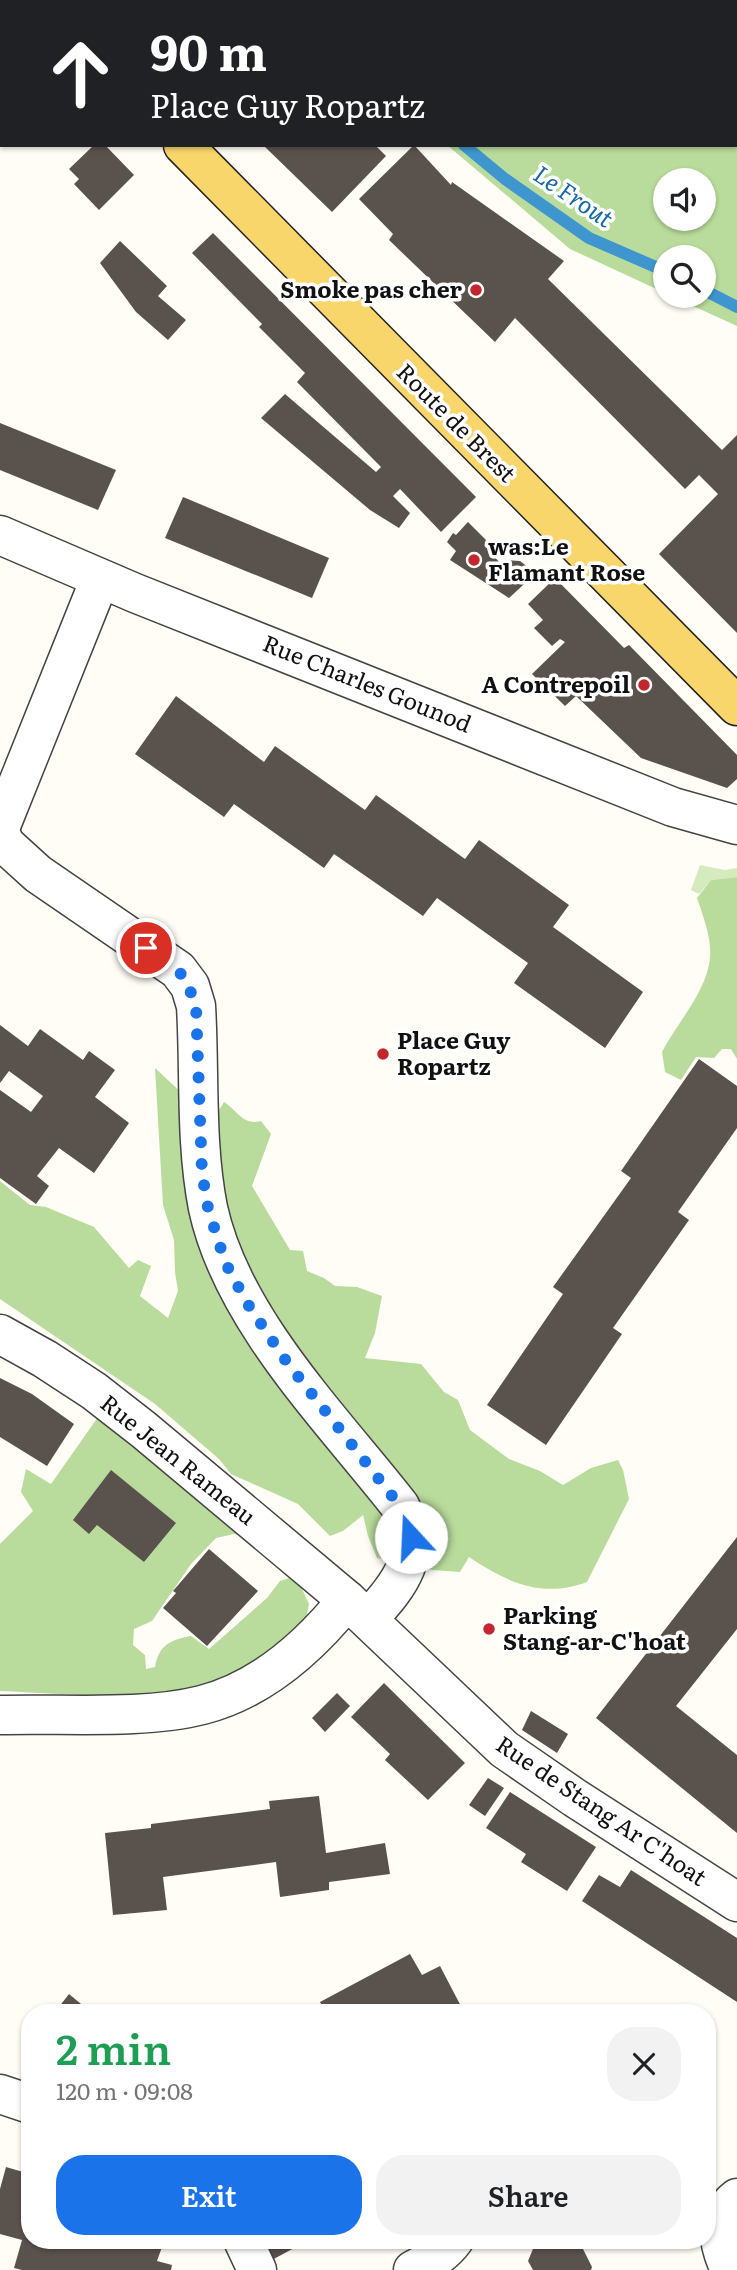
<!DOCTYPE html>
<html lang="en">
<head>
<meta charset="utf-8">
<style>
  :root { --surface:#fff; --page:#f2f2f2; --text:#202124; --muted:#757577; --accent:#1a73e8 }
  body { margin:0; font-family:Literata,serif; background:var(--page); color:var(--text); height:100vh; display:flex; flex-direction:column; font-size:26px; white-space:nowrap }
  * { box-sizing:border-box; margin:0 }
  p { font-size:23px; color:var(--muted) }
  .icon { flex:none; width:38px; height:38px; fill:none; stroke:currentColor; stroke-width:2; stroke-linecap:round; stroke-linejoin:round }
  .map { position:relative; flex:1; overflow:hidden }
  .details { position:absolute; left:21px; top:2004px; width:695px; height:245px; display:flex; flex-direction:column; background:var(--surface); border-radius:28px; box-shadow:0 2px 5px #0004 }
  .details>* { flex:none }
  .top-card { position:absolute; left:0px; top:0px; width:738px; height:147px; box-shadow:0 2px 5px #0004; background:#202124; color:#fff; overflow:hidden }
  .tools { position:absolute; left:653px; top:168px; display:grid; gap:14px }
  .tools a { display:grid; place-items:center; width:63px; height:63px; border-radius:50%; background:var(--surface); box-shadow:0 2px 5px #0004; font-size:35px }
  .pin { position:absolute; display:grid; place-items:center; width:60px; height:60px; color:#fff; margin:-30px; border:4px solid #fff; border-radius:50%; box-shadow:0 2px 7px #0007 }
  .me { position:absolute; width:77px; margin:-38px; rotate:340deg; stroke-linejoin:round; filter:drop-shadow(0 0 5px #0008) }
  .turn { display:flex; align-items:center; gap:24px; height:147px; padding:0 35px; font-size:32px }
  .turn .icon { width:91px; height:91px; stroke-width:2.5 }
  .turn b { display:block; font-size:49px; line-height:60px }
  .round { display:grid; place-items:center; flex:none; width:74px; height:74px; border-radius:28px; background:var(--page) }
  .headline { display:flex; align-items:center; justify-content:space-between; height:119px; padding:0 35px }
  h1 { font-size:42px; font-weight:600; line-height:52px; color:#1e9e55 }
  .cta { display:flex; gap:14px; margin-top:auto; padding:14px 35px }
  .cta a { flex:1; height:80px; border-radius:28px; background:var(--accent); color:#fff; font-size:28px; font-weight:600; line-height:80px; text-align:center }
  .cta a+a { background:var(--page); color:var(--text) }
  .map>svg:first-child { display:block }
  .green { fill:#d5ebbd }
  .forest { fill:#b9dc9c; fill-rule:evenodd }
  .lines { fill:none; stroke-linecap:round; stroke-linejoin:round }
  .stream { stroke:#3f96cf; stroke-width:12 }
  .building { fill:#5a524d }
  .minor-casing { stroke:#444; stroke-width:41 }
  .major-casing { stroke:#222; stroke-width:41 }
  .minor { stroke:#fff; stroke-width:38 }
  .major { stroke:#f9d66b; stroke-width:38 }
  .route { stroke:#1a73e8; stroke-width:12; stroke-dasharray:0 21.6 }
  .poi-dot { fill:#c4262e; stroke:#fff; stroke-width:2.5 }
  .labels { text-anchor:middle; stroke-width:7; stroke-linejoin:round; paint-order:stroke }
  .poi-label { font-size:23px; font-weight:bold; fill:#111; stroke:#fff; text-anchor:start }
  .street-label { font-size:23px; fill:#111; stroke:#fff }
  .water-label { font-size:24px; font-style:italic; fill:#1768a6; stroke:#fff }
</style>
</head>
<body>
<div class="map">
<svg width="737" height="2270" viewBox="0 0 737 2270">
  <rect width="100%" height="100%" fill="#fffdf5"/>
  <path class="green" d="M700,865L725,870L737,868V877L711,880L699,894L691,890Z"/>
  <g class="forest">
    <path d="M296,0H737V326L671,296H704V257H665V293L570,249L447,145H737V2ZM704,180V219H665V180Z"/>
    <path d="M737,877V1059L731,1049H722L714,1058L696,1057L681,1080L665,1072L662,1052C677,1023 707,991 710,958C712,939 703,916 697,898L711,880Z"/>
    <path d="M155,1068L186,1097L216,1157L219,1110L224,1102C237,1110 243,1126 261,1121L271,1134L252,1186L290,1250L303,1251L307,1271L324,1278L335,1286L357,1287L382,1296L375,1333L365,1358L421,1364L444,1392L458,1400L470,1430L509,1459L540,1471L563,1485L591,1468L618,1460L623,1470L629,1499L587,1582C542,1599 506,1582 469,1557L460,1572L433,1570L377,1558L368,1536L363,1515L343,1531L330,1536L298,1504L231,1474L219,1459L155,1404L0,1299V1181L30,1205L46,1207L94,1227L129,1268L138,1260L151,1266L140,1296L168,1318L178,1291L175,1272L174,1240L163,1205Z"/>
    <path d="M98,1417L247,1537L234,1534L216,1538L191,1564L152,1621L134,1629L133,1645L145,1655L146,1669L155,1667C159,1645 170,1640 191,1636L209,1649L267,1598L280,1581L296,1576L309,1604L304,1630C287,1642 270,1657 251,1667C180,1707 78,1694 0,1691V1544L33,1511L21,1492L26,1469L51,1484Z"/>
  </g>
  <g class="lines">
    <g class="stream">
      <path d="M302,0L304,2"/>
      <path d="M464,145L505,179L589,238L665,271"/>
      <path d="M704,290L737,307"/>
    </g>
  </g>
  <g class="building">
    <path d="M94,145H105L134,175L99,210L74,184L79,179L69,169Z"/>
    <path d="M263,145H375L386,156L332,212Z"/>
    <path d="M414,145L451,185L452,182L564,261L548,279L722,450L737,435V633L659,554L718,494L699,475L685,489L515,318L495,342L389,240L393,234L359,199Z"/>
    <path d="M213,233L476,497L441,532L400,489L393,496L410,513L399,528L370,510L261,418L285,394L376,472L381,467L297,382L305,373L259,327L262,324L192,253Z"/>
    <path d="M120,241L167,286L158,296L186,320L168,340L136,312L100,263Z"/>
    <path d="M0,423L116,470L98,510L0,470Z"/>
    <path d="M183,497L329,558L312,598L165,538Z"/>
    <path d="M468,522L490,544L486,547L500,563L506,560L520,561L532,570L534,575L509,598L450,560L456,551L447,542L453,533L456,535Z"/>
    <path d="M555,578L624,648L629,645L737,755V779L727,788L641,758L576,696L565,706L532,674L565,642L560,639L552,646L534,628L543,620L528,604Z"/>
    <path d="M176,696L264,762L275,746L365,810L376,795L465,859L479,840L569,905L553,927L643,992L605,1048L514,983L528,963L437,898L423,916L334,854L324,868L234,804L224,817L135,754Z"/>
    <path d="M0,1025L28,1046L40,1029L83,1060L89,1051L115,1070L95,1097L129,1123L94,1173L59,1148L37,1176L49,1186L36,1204L0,1178V1090L31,1112L43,1096L9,1071L0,1083Z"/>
    <path d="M699,1059L737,1086V1128L678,1212L689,1220L613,1328L622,1334L546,1445L487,1405L563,1294L553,1287L631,1178L621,1171Z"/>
    <path d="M0,1378L32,1394L74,1424L47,1466L0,1437Z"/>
    <path d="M111,1470L176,1523L144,1562L97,1525L89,1534L73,1520Z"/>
    <path d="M737,1537V1629L676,1706L737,1755V1833L596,1718Z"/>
    <path d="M209,1549L258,1591L207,1646L163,1608L176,1593L173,1591Z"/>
    <path d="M384,1683L465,1763L428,1800L385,1760L390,1754L351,1717Z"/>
    <path d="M337,1693L350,1706L325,1732L312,1718Z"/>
    <path d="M531,1711L568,1734L557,1753L522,1730Z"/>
    <path d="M488,1778L504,1788L485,1816L469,1805Z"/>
    <path d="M510,1792L596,1847L567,1891L521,1862L526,1854L486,1828Z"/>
    <path d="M319,1796L326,1853L385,1843L390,1874L329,1882V1890L280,1897L276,1862L163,1877L167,1910L113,1915L105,1833L151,1828V1824L270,1809L269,1801Z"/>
    <path d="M631,1870L737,1938V2002L582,1901L599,1875L620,1887Z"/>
    <path d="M410,1954L422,1975L440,1966L464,2012H325L320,2002Z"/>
    <path d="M69,1994L87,2009L85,2012H55Z"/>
    <path d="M6,2167L30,2174V2240H128L136,2242L137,2240H154L162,2247L157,2261L172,2265L171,2270H22L14,2268L22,2240L0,2234V2189Z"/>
    <path d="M260,2240H309L270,2261Z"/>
    <path d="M531,2240H594L582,2247L592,2267L591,2270H533L528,2261L535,2244Z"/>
  </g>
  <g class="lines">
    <g class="minor-casing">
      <g id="minor">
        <path d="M0,535L135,593L673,807L737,825"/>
        <path d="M0,828L100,579"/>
        <path d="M0,832L5,844L38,874L178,970L190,986L196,1006C200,1073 195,1142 208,1208C232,1319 332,1419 400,1506C425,1554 400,1585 368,1619"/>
        <path d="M0,1334L45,1359L94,1391L144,1430L347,1600L504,1749L575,1798L737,1902"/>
        <path d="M0,1715C63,1713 143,1720 202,1705C261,1690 310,1646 347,1600"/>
        <path d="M0,2094L30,2104"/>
        <path d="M243,2240L257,2270"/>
        <path d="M413,2270C429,2262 443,2255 454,2240"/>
        <path d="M730,2270C718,2244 712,2218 737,2198"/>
      </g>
    </g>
    <g class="major-casing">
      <g id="major">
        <path d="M15,0L17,2"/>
        <path d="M51,0L52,2"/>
        <path d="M183,145L737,706"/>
      </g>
    </g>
    <use href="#minor" class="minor"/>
    <use href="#major" class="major"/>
  </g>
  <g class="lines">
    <path class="route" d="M146,948L185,977L196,1006L202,1173L208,1208L225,1262L247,1303L286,1361L400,1506L411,1537"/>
  </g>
  <g class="poi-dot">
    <circle cx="476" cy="290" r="7"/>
    <circle cx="474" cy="560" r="7"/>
    <circle cx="644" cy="685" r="7"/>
    <circle cx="383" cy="1054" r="7"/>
    <circle cx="489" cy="1629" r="7"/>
  </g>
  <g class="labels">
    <g class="poi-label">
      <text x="462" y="298" text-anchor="end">Smoke pas cher</text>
      <text x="488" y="555">was:Le<tspan x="488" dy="26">Flamant Rose</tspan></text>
      <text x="630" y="693" text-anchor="end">A Contrepoil</text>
      <text x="397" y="1049">Place Guy<tspan x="397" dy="26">Ropartz</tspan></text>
      <text x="503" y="1624">Parking<tspan x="503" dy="26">Stang-ar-C'hoat</tspan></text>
    </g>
    <g class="street-label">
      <text transform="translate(456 423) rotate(45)" y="8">Route de Brest</text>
      <text transform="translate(367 684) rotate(22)" y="8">Rue Charles Gounod</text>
      <text transform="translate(178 1460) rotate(39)" y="8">Rue Jean Rameau</text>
      <text transform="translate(601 1811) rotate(34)" y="8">Rue de Stang Ar C'hoat</text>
    </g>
    <g class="water-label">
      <text transform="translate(573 197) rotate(34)" y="8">Le Frout</text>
    </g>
  </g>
</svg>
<div class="tools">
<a><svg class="icon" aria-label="sound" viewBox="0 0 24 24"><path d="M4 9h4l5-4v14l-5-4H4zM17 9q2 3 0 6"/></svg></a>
<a><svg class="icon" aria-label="search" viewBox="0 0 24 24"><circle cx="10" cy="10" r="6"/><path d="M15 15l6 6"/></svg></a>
</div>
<div class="pin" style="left:146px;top:948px;background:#d93025"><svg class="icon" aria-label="arrive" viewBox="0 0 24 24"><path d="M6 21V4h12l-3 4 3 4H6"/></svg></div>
<svg class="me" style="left:411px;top:1537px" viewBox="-20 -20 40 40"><circle r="19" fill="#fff"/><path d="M0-13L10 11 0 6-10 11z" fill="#1a73e8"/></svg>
<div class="top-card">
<div class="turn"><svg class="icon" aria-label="ahead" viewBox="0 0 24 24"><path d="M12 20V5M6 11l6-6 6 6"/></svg><div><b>90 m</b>Place Guy Ropartz</div></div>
</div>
<section class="details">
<div class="headline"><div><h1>2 min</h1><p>120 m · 09:08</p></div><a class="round"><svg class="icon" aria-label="close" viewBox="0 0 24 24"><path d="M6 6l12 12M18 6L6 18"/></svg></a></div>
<div class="cta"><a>Exit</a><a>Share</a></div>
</section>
</div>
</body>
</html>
